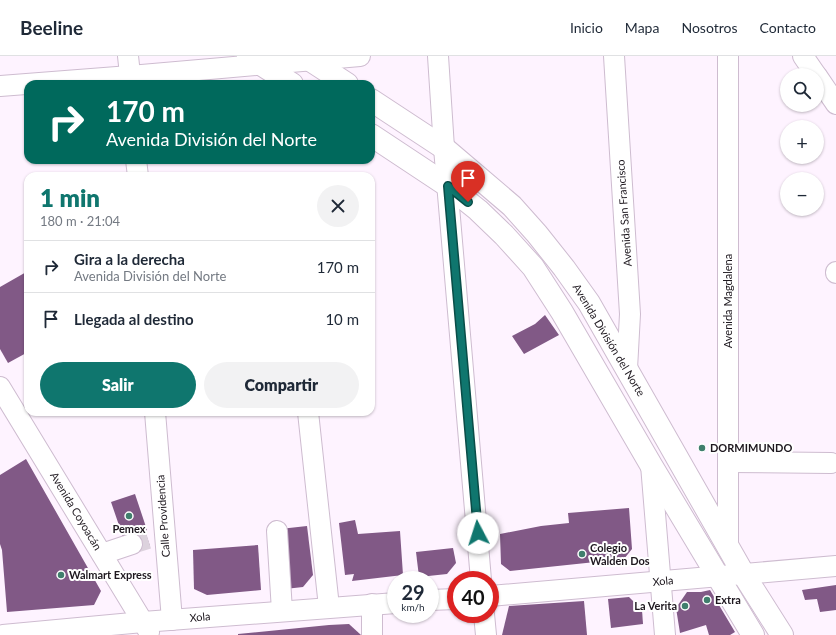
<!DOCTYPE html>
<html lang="es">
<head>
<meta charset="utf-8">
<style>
  :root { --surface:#fff; --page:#f2f2f3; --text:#1f2937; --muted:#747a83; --line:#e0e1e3; --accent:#0f766e }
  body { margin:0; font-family:Lato,sans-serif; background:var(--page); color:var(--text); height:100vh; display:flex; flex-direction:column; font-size:15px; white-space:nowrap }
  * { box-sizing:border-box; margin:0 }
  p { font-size:13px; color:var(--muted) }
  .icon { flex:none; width:22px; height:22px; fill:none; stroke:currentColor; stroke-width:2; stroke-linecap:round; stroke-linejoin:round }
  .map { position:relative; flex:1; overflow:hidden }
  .drawer { position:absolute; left:24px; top:116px; width:351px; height:244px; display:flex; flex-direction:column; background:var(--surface); border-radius:12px; box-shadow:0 1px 3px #0004 }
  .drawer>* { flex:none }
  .top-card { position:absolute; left:24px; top:24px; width:351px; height:84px; border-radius:12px; box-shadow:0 1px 3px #0004; background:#00695c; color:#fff; overflow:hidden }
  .buttons { position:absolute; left:780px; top:12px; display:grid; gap:8px }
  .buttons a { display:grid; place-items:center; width:44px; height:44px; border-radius:50%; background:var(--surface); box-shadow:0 1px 3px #0004; font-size:20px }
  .speed { position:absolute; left:387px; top:515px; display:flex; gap:8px; font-size:20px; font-weight:700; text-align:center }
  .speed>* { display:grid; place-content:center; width:52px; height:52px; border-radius:50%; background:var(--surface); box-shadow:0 1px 3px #0004; line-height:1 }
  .speed small { font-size:10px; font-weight:400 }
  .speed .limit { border:6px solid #d22; background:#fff; color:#111 }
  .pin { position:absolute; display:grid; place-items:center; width:34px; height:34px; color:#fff; margin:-41px -17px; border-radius:50% 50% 50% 0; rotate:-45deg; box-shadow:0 0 4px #0007 }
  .pin .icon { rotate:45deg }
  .me { position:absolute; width:44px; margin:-22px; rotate:355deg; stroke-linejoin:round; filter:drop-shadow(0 0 3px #0008) }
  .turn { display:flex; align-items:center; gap:14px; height:84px; padding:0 16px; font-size:18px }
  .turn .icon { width:52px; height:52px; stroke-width:2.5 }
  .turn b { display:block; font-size:28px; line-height:34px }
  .round { display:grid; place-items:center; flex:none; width:42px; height:42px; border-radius:21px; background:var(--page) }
  .headline { display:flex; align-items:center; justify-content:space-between; height:68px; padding:0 16px }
  h1 { font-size:24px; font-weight:800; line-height:30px; color:var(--accent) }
  .primary-button { display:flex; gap:8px; margin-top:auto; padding:8px 16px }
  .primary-button a { flex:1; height:46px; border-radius:24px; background:var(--accent); color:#fff; font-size:16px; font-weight:800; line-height:46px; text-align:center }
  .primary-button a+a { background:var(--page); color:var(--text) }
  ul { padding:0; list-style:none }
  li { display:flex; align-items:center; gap:12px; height:52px; padding:0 16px; border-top:1px solid var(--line) }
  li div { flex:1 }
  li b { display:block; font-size:15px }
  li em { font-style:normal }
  header { display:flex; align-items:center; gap:24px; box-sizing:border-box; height:56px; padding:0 20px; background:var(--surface); border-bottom:1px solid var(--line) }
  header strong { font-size:19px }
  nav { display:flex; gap:22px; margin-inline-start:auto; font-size:14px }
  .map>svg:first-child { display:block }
  .building { fill:#815986 }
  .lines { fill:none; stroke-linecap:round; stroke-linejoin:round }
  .minor-tunnel { stroke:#dcd2dd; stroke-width:20; stroke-dasharray:20 10; stroke-linecap:butt }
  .minor-casing { stroke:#cebcd0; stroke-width:22 }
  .major-casing { stroke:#cebcd0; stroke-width:24 }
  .minor { stroke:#fff; stroke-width:20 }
  .major { stroke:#fff; stroke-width:22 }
  .route-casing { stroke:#0a4d48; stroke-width:10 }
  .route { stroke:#0f766e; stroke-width:7 }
  .poi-dot { fill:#407f6d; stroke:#fff; stroke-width:1.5 }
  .labels { text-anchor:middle; stroke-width:4; stroke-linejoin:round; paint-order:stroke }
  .street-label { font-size:11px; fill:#1e181f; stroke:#fff }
  .poi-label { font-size:11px; font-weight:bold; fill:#1e181f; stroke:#fff; text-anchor:start }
</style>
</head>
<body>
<header>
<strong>Beeline</strong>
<nav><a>Inicio</a><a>Mapa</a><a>Nosotros</a><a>Contacto</a></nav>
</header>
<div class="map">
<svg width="836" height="579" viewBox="0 0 836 579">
  <rect width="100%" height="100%" fill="#fef3ff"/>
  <g class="building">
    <path d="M28,215V296L8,307L0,293V231Z"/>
    <path d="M545,259L559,279L524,298L512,280L535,268Z"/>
    <path d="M26,403L101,535L94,549L7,556L2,494L0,488V419Z"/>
    <path d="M135,438L147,474L145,475L150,490L135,496L123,481L111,446Z"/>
    <path d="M629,452L632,493L624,503L510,515L501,508L500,478L541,470L569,467L568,457Z"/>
    <path d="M355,464L358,478L400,475L403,519L352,525L354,518L345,519L339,467Z"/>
    <path d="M307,470L313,519L303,531L285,533L280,473Z"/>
    <path d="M258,489L261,534L207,539L194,533L193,494Z"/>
    <path d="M453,492L456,507L447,518L419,521L416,496Z"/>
    <path d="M836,529V554L820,556L817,543L805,544L802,534Z"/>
    <path d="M710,534L735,576L730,579H709L706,569L680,577L676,552L687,536H701Z"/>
    <path d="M629,541L642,554L643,568L611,572L608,543Z"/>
    <path d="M584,545L587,579H502L509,550Z"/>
    <path d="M349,568L361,579H238V578L329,569Z"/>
  </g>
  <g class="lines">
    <path class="minor-tunnel" d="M132,488L148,483"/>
    <g class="minor-casing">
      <g id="minor">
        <path d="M128,0L131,28"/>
        <path d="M438,0L444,92L481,524"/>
        <path d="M614,0L630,258L627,313"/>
        <path d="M728,0V490"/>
        <path d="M803,0L816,19"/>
        <path d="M817,20L836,48"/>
        <path d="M0,30L130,20L360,0"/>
        <path d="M136,104L138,120"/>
        <path d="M836,217V216"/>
        <path d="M0,331L149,576"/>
        <path d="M155,356L172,564"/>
        <path d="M308,356L329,551"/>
        <path d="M728,406L831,407"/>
        <path d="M651,409L665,579"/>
        <path d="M277,475L282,555"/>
        <path d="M102,498L132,488"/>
        <path d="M490,540L836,510"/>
        <path d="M430,544L456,543"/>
        <path d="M372,548V579"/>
        <path d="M484,558L486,579"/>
        <path d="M3,579L143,566L396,547"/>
      </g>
    </g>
    <g class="major-casing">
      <g id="major">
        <path d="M248,0L292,28"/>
        <path d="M304,0L347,28"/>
        <path d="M371,44L444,92L512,150L537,178L564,212L589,247L744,519L782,579"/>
        <path d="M371,79L448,130L478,154L504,179L533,211L562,256L651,409L753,579"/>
      </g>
    </g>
    <use href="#minor" class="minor"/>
    <use href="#major" class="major"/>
  </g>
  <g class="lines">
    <g class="route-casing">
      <path id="route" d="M468,146L448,130L478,477"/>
    </g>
    <use href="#route" class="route"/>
  </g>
  <g class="poi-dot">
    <circle cx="702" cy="392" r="4"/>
    <circle cx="129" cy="460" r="4"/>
    <circle cx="582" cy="498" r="4"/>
    <circle cx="61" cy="519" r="4"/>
    <circle cx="707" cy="544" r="4"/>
    <circle cx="685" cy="550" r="4"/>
  </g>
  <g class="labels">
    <g class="street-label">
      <text transform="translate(624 157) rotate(-94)" y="4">Avenida San Francisco</text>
      <text transform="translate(728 245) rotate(-90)" y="4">Avenida Magdalena</text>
      <text transform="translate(609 284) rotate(59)" y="4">Avenida División del Norte</text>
      <text transform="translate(76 455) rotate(59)" y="4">Avenida Coyoacán</text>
      <text transform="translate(163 460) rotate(-94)" y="4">Calle Providencia</text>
      <text transform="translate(663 525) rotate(-5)" y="4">Xola</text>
      <text transform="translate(200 561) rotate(-5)" y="4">Xola</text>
    </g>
    <g class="poi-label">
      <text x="710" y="396">DORMIMUNDO</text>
      <text x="129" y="477" text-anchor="middle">Pemex</text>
      <text x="590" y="496">Colegio<tspan x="590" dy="13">Walden Dos</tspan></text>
      <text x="69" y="523">Walmart Express</text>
      <text x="715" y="548">Extra</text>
      <text x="677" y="554" text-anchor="end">La Verita</text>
    </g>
  </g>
</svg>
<div class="buttons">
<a><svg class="icon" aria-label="search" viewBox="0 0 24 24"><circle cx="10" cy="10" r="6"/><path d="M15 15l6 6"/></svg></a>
<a>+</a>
<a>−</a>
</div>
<div class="speed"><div>29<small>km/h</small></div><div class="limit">40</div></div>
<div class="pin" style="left:468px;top:146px;background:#d93025"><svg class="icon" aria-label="arrive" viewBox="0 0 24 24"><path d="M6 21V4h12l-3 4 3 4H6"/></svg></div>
<svg class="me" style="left:478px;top:477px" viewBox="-20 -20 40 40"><circle r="19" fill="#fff"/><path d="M0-13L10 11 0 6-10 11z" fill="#0f766e"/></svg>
<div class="top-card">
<div class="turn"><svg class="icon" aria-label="right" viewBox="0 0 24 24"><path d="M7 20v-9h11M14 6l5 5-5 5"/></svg><div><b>170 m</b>Avenida División del Norte</div></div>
</div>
<section class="drawer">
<div class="headline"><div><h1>1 min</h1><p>180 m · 21:04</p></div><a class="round"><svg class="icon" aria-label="close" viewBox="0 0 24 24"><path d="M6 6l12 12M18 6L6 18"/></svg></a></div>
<ul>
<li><svg class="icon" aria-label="right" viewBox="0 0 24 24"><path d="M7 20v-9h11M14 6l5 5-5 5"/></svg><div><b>Gira a la derecha</b><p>Avenida División del Norte</p></div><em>170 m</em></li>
<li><svg class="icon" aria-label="arrive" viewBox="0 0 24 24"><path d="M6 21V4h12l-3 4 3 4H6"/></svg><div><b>Llegada al destino</b></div><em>10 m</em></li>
</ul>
<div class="primary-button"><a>Salir</a><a>Compartir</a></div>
</section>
</div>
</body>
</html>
